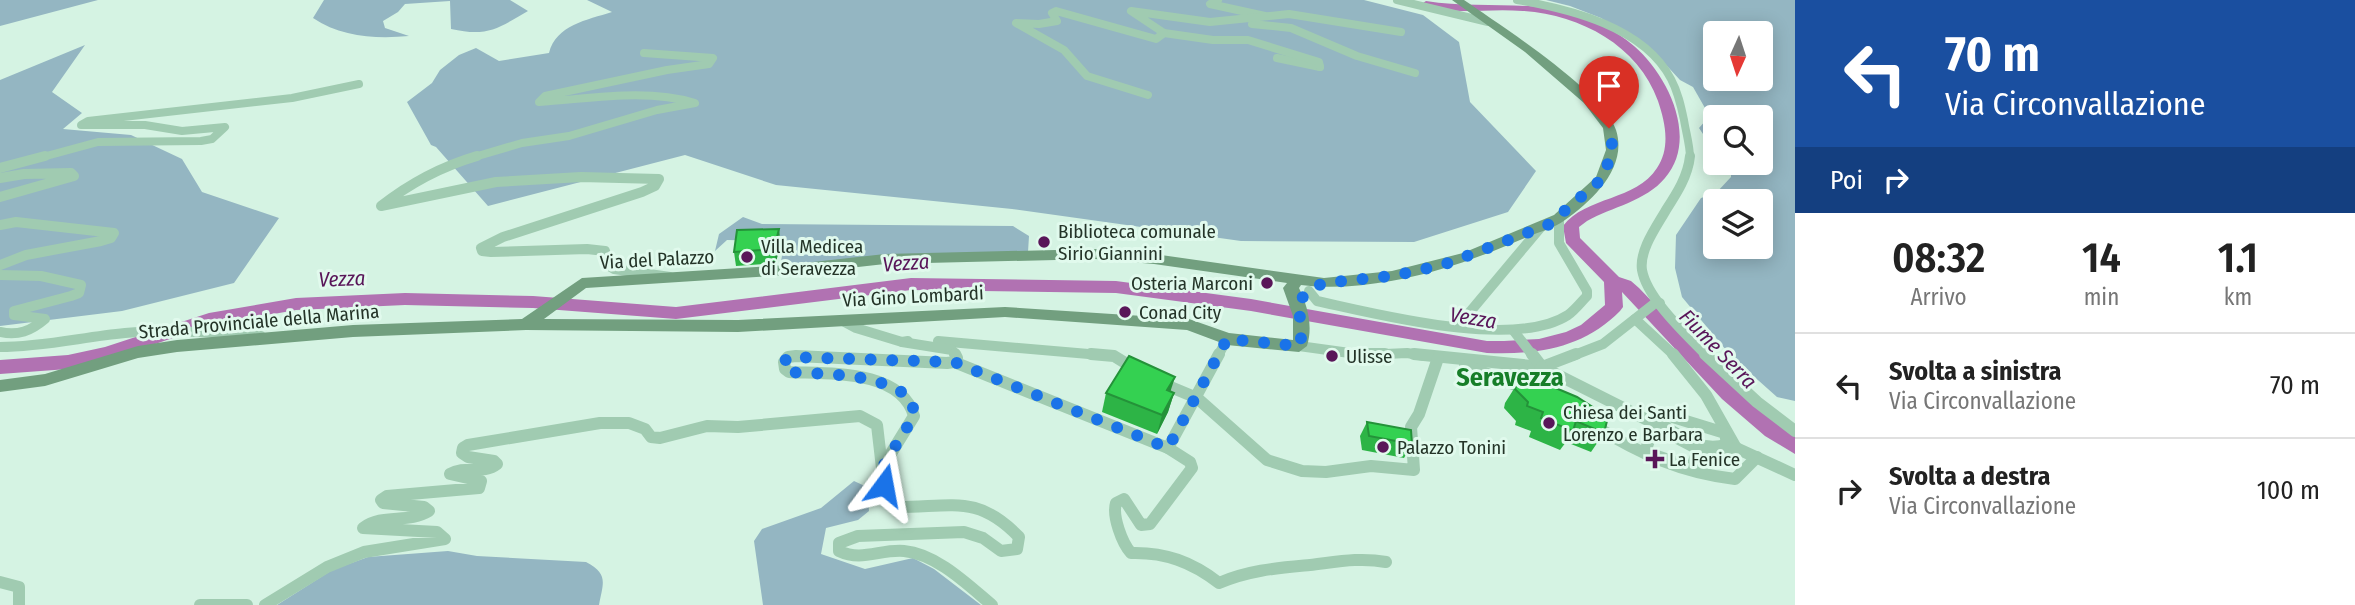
<!DOCTYPE html>
<html lang="it">
<head>
<meta charset="utf-8">
<style>
  :root { --surface:#fff; --page:#f2f2f2; --text:#222; --muted:#767676; --line:#e0e0e0 }
  body { margin:0; font-family:"Fira Sans Condensed",sans-serif; background:var(--page); color:var(--text); height:100vh; display:flex; flex-direction:column; font-size:26px; white-space:nowrap }
  * { box-sizing:border-box; margin:0 }
  p { font-size:23px; color:var(--muted) }
  .icon { flex:none; width:38px; height:38px; fill:none; stroke:currentColor; stroke-width:2; stroke-linecap:round; stroke-linejoin:round }
  .map { position:relative; flex:1; overflow:hidden }
  .sheet { display:flex; flex-direction:column; background:var(--surface); width:560px }
  .sheet>* { flex:none }
  .banner { background:#1a4fa0; color:#fff; overflow:hidden }
  .needle { width:46px; rotate:183deg }
  .fabs { position:absolute; left:1703px; top:21px; display:grid; gap:14px }
  .fabs a { display:grid; place-items:center; width:70px; height:70px; border-radius:7px; background:var(--surface); box-shadow:0 4px 18px #0003; font-size:35px }
  .pin { position:absolute; display:grid; place-items:center; width:60px; height:60px; color:#fff; margin:-72px -30px; border-radius:50% 50% 50% 0; rotate:-45deg; box-shadow:0 0 7px #0007 }
  .pin .icon { rotate:45deg }
  .me { position:absolute; width:77px; margin:-38px; rotate:13deg; stroke-linejoin:round; filter:drop-shadow(0 0 5px #0008) }
  .turn { display:flex; align-items:center; gap:24px; height:147px; padding:0 35px; font-size:32px }
  .turn .icon { width:91px; height:91px; stroke-width:2.5 }
  .turn b { display:block; font-size:49px; line-height:60px }
  .then { display:flex; align-items:center; height:66px; padding:0 35px; background:#0003; gap:14px; font-size:26px }
  .eta { display:flex; justify-content:space-evenly; align-items:center; height:119px; text-align:center }
  .eta b { font-size:42px; font-weight:600; line-height:49px }
  ul { padding:0; list-style:none }
  li { display:flex; align-items:center; gap:21px; height:105px; padding:0 35px; border-top:2px solid var(--line) }
  li div { flex:1 }
  li b { display:block; font-size:26px }
  li em { font-style:normal }
  main { display:flex; flex:1; min-height:0 }
  .map>svg:first-child { display:block }
  .green { fill:#94b6c2; fill-rule:evenodd }
  .lines { fill:none; stroke-linecap:round; stroke-linejoin:round }
  .river { fill:#b172b2; fill-rule:evenodd }
  .street-far2 { stroke:#a0cbb1; stroke-width:8 }
  .street-far1 { stroke:#a0cbb1; stroke-width:10 }
  .street { stroke:#a0cbb1; stroke-width:12 }
  .secondary { fill:#729f7f; fill-rule:evenodd }
  .wall { fill:#2db446 }
  .shaded-wall { fill:#249239 }
  .building { fill:#34d151; stroke:#249239; stroke-width:2 }
  .route { stroke:#1a73e8; stroke-width:12; stroke-dasharray:0 21.6 }
  .poi-dot { fill:#591659; stroke:#e1faed; stroke-width:2.5 }
  .labels { text-anchor:middle; stroke-width:6; stroke-linejoin:round; paint-order:stroke }
  .poi-label { font-size:19px; fill:#243428; stroke:#e1faed; text-anchor:start }
  .street-label { font-size:19px; fill:#243428; stroke:#e1faed }
  .water-label { font-size:21px; font-style:italic; fill:#591659; stroke:#e1faed }
  .district-label { font-size:26px; font-weight:bold; fill:#167e28; stroke:#e1faed }
</style>
</head>
<body>
<main>
<div class="map">
<svg width="1795" height="605" viewBox="0 0 1795 605">
  <rect width="100%" height="100%" fill="#d5f3e3"/>
  <g class="green">
    <path d="M0,0H98L0,26Z"/>
    <path d="M324,0H510L528,11C497,29 487,37 451,29L450,1L405,4L398,12L383,21L385,28L409,36C376,39 341,37 313,18Z"/>
    <path d="M587,0H1364L1423,15L1459,42L1470,102L1536,171L1508,212L1414,242L1241,241L1012,209L776,185L685,155L488,206L436,147L431,145L407,102L432,83L440,70L459,55L476,48L499,61L549,53C556,25 587,20 612,12Z"/>
    <path d="M1546,0H1795V401L1777,397L1731,356L1682,297L1675,268L1676,235L1701,198L1716,193L1731,177V163H1760V117H1715V143L1705,137L1699,128L1707,119L1705,108L1693,87L1680,80L1655,53L1601,18L1570,6ZM1715,33H1760V79H1715ZM1715,201H1760V247H1715Z"/>
    <path d="M85,45L52,92L82,113L63,129L131,135L182,159L202,192L279,218L234,283L122,311L0,326V80Z"/>
    <path d="M743,217L762,224L1013,226L1029,236L1028,252L780,266L785,241L727,240L715,251L719,234Z"/>
    <path d="M854,481L867,487L869,511L858,520L826,528L821,554L865,569L913,558L934,569L981,605H763L754,541L762,529L821,508Z"/>
    <path d="M448,551L477,556L586,562C609,574 603,583 599,605H277L332,570L368,557Z"/>
  </g>
  <g class="lines">
    <path class="river" d="M1426,1C1475,9 1526,0 1574,13C1596,20 1616,31 1634,46C1668,75 1699,139 1665,178C1646,201 1612,207 1587,221L1579,227L1580,238L1619,277L1631,281L1639,288L1736,389L1795,436V454L1765,436L1722,399L1622,292L1623,307L1620,311C1584,348 1537,355 1487,353L1251,311L1116,293L911,290L676,319L533,308L405,305L296,310L211,325L114,358L68,369L0,374V360L68,355L105,347L209,313L296,298L405,293L533,296L676,307L911,278L1116,281L1251,299L1487,341H1504L1539,339L1566,332L1581,325L1605,305L1604,282L1566,243L1563,226C1586,196 1636,201 1657,168C1671,147 1665,122 1658,101C1638,45 1580,15 1523,11C1489,8 1455,15 1422,7L1420,5Z"/>
    <g class="street-far2">
      <path d="M1218,0L1210,4L1265,16"/>
      <path d="M1397,0L1488,22"/>
      <path d="M1517,0C1570,9 1644,27 1671,79C1678,92 1681,106 1684,120C1686,133 1690,145 1690,158"/>
      <path d="M1252,24L1291,28L1357,56L1415,73"/>
      <path d="M1277,58L1320,67"/>
      <path d="M1320,67L1319,62L1248,40H1213L1164,33L1131,11L1210,22L1289,14L1401,32"/>
      <path d="M1148,95L1087,76L1064,50L1016,23L1039,24L1057,21L1052,13L1056,11L1156,39L1164,33"/>
      <path d="M39,158L98,142L201,141L212,139L225,127L182,131L145,125H81L88,121L292,98L359,84"/>
      <path d="M471,158L522,143L569,136L657,110L695,103C646,88 589,99 539,102L545,96L667,70L709,64L713,58L644,53"/>
    </g>
    <g class="street-far1">
      <path d="M477,156C443,166 409,184 381,206L496,182L581,177L659,179L655,186L642,192L503,237L481,248L482,251L491,252L587,249L605,251L609,266L614,269L670,277"/>
      <path d="M1690,156C1688,176 1677,193 1666,210C1657,226 1639,250 1642,270C1647,299 1687,335 1707,356"/>
      <path d="M0,168L45,156"/>
      <path d="M0,178L24,174L71,173L74,176L0,197"/>
      <path d="M0,225L16,222L114,233L111,238L101,241L26,255L0,265"/>
      <path d="M0,275L41,276L81,285L79,293L71,296L14,311V315L45,319C31,331 18,336 0,332"/>
      <path d="M1309,291L1317,301C1377,314 1514,350 1568,315C1575,310 1581,302 1587,296V291L1559,243V218"/>
      <path d="M1635,319L1675,356"/>
      <path d="M843,321L856,328L902,342L908,341"/>
      <path d="M1459,325L1541,227"/>
      <path d="M1513,330L1533,356"/>
      <path d="M938,341L1112,356"/>
      <path d="M902,342L952,350L956,356"/>
      <path d="M1299,346L1364,355L1407,353L1425,356"/>
      <path d="M0,347C42,347 83,337 125,333C170,329 215,333 261,336"/>
      <path d="M1218,356L1227,339"/>
      <path d="M1572,356L1603,344L1654,304L1660,303"/>
    </g>
    <g class="street">
      <path d="M955,354L957,358L954,362L947,363L796,356L788,357L784,362L785,369L789,372C828,374 901,369 914,416L882,468L887,497L898,507C952,507 978,494 1019,537L1017,549L1001,551L983,538L964,532L858,536L839,543V551C862,562 880,549 904,551C937,554 968,585 992,605"/>
      <path d="M1091,354L1114,356L1135,369"/>
      <path d="M1357,354H1385"/>
      <path d="M1414,354L1542,367L1701,447L1719,451L1736,448"/>
      <path d="M1532,354L1542,367"/>
      <path d="M1673,354L1706,395L1736,448"/>
      <path d="M1705,354L1757,402L1795,431"/>
      <path d="M954,362L1168,448L1190,462L1192,468L1150,524L1141,525L1124,499L1116,503C1112,516 1122,543 1131,553C1165,552 1192,562 1219,583C1249,570 1278,568 1310,565C1336,562 1360,557 1386,562"/>
      <path d="M1465,365L1528,390"/>
      <path d="M1542,367L1576,354"/>
      <path d="M1161,383L1197,398L1267,460L1302,471L1326,472L1371,466L1414,470L1411,427L1419,414L1438,358"/>
      <path d="M1530,391L1542,367"/>
      <path d="M1663,414L1725,433L1727,444C1702,454 1678,434 1657,422Z"/>
      <path d="M1595,426C1640,454 1682,473 1735,479L1757,457"/>
      <path d="M1654,426L1698,449L1692,468L1645,452Z"/>
      <path d="M1168,448L1219,354"/>
      <path d="M1736,448L1795,475"/>
      <path d="M0,582L19,587V605"/>
      <path d="M200,605H247"/>
      <path d="M265,605L327,567L364,552L445,539L437,532L363,528C383,513 408,524 429,511L424,507L383,503L381,500L387,496L479,488L481,481L450,474C465,465 483,475 497,464L494,461L468,457L462,453L463,448L468,445L600,423H629L645,429L651,437L660,438L707,426L738,427L860,416L877,425L882,468"/>
    </g>
    <path class="secondary" d="M1452,0H1464C1500,25 1603,91 1616,130C1628,167 1593,200 1565,220C1555,228 1539,232 1527,237C1483,256 1438,273 1391,281C1362,286 1331,289 1301,285L1299,288C1308,307 1313,326 1307,346L1299,352L1227,345L1187,330L1005,317L738,332L526,330L353,337L177,352L138,358L45,386L0,392V380L45,374L138,346L177,340L353,325L522,319L582,278L786,265L885,254L1095,249L1154,254L1324,278L1392,271L1463,253L1554,215L1596,177L1606,150L1603,128L1584,103L1525,52ZM1095,259L1154,264L1287,283L1283,288L1293,316V340L1229,333L1189,319L1005,307L738,320L544,319L586,288L786,275L885,264Z"/>
  </g>
  <g class="wall">
    <path d="M779,229L780,243L776,263L736,266L734,252Z"/>
    <path d="M1539,381L1604,433L1591,452L1566,442L1560,450L1529,437L1531,431L1515,425L1516,421L1504,408L1505,403L1517,384L1535,387Z"/>
    <path d="M1171,392L1174,393L1168,412L1157,434L1102,412L1106,393Z"/>
    <path d="M1367,422L1412,444L1404,458L1362,450L1360,436Z"/>
  </g>
  <g class="shaded-wall">
    <path d="M779,229L780,243L776,263L774,249Z"/>
    <path d="M1175,377L1169,396L1167,390Z"/>
    <path d="M1174,393L1168,412L1157,434L1162,415Z"/>
  </g>
  <g class="building">
    <path d="M779,229L774,249L734,252L737,230Z"/>
    <path d="M1129,356L1175,377L1167,390L1174,393L1162,415L1106,393Z"/>
    <path d="M1539,381L1577,397L1608,417L1604,433L1576,421L1573,431L1541,418L1543,412L1527,406L1528,402L1515,389L1517,384L1524,383L1537,387Z"/>
    <path d="M1367,422L1411,430L1412,444L1369,436Z"/>
  </g>
  <g class="lines">
    <path class="route" d="M884,485L882,468L914,416L912,400C881,372 828,375 789,372L785,369L784,362L788,357L954,362L1168,448L1227,339L1299,346L1302,334L1298,302L1311,289L1324,283L1392,276L1443,265L1548,225L1602,179L1613,150L1609,128"/>
  </g>
  <g class="poi-dot">
    <circle cx="1044" cy="242" r="7"/>
    <circle cx="747" cy="257" r="7"/>
    <circle cx="1267" cy="283" r="7"/>
    <circle cx="1125" cy="312" r="7"/>
    <circle cx="1332" cy="356" r="7"/>
    <circle cx="1549" cy="423" r="7"/>
    <circle cx="1383" cy="447" r="7"/>
    <path d="M1651.5 448.5h7v7h7v7h-7v7h-7v-7h-7v-7h7z"/>
  </g>
  <g class="labels">
    <g class="poi-label">
      <text x="1058" y="238">Biblioteca comunale<tspan x="1058" dy="22">Sirio Giannini</tspan></text>
      <text x="761" y="253">Villa Medicea<tspan x="761" dy="22">di Seravezza</tspan></text>
      <text x="1253" y="290" text-anchor="end">Osteria Marconi</text>
      <text x="1139" y="319">Conad City</text>
      <text x="1346" y="363">Ulisse</text>
      <text x="1563" y="419">Chiesa dei Santi<tspan x="1563" dy="22">Lorenzo e Barbara</tspan></text>
      <text x="1397" y="454">Palazzo Tonini</text>
      <text x="1669" y="466">La Fenice</text>
    </g>
    <g class="street-label">
      <text transform="translate(657 259) rotate(-3)" y="7">Via del Palazzo</text>
      <text transform="translate(913 296) rotate(-3)" y="7">Via Gino Lombardi</text>
      <text transform="translate(259 321) rotate(-5)" y="7">Strada Provinciale della Marina</text>
    </g>
    <g class="water-label">
      <text transform="translate(906 263) rotate(-4)" y="7">Vezza</text>
      <text transform="translate(342 279) rotate(-2)" y="7">Vezza</text>
      <text transform="translate(1473 318) rotate(9)" y="7">Vezza</text>
      <text transform="translate(1718 349) rotate(46)" y="7">Fiume Serra</text>
    </g>
    <g class="district-label">
      <text x="1510" y="386">Seravezza</text>
    </g>
  </g>
</svg>
<div class="fabs">
<a><svg class="needle" viewBox="-14 -14 28 28"><path d="M0-13l5 13h-10z" fill="#e53935"/><path d="M0 13l5-13h-10z" fill="#767676"/></svg></a>
<a><svg class="icon" aria-label="search" viewBox="0 0 24 24"><circle cx="10" cy="10" r="6"/><path d="M15 15l6 6"/></svg></a>
<a><svg class="icon" aria-label="layers" viewBox="0 0 24 24"><path d="M12 4l9 5-9 5-9-5zM3 14l9 5 9-5"/></svg></a>
</div>
<div class="pin" style="left:1609px;top:128px;background:#d93025"><svg class="icon" aria-label="arrive" viewBox="0 0 24 24"><path d="M6 21V4h12l-3 4 3 4H6"/></svg></div>
<svg class="me" style="left:884px;top:485px" viewBox="-20 -20 40 40"><path d="M0-17L14 15 0 8-14 15z" fill="#1a73e8" stroke="#fff" stroke-width="4"/></svg>
</div>
<section class="sheet">
<div class="banner">
<div class="turn"><svg class="icon" aria-label="left" viewBox="0 0 24 24"><path d="M17 20v-9H6M10 6l-5 5 5 5"/></svg><div><b>70 m</b>Via Circonvallazione</div></div>
<div class="then">Poi<svg class="icon" aria-label="right" viewBox="0 0 24 24"><path d="M7 20v-9h11M14 6l5 5-5 5"/></svg></div>
</div>
<div class="eta">
<div><b>08:32</b><p>Arrivo</p></div>
<div><b>14</b><p>min</p></div>
<div><b>1.1</b><p>km</p></div>
</div>
<ul>
<li><svg class="icon" aria-label="left" viewBox="0 0 24 24"><path d="M17 20v-9H6M10 6l-5 5 5 5"/></svg><div><b>Svolta a sinistra</b><p>Via Circonvallazione</p></div><em>70 m</em></li>
<li><svg class="icon" aria-label="right" viewBox="0 0 24 24"><path d="M7 20v-9h11M14 6l5 5-5 5"/></svg><div><b>Svolta a destra</b><p>Via Circonvallazione</p></div><em>100 m</em></li>
</ul>
</section>
</main>
</body>
</html>
